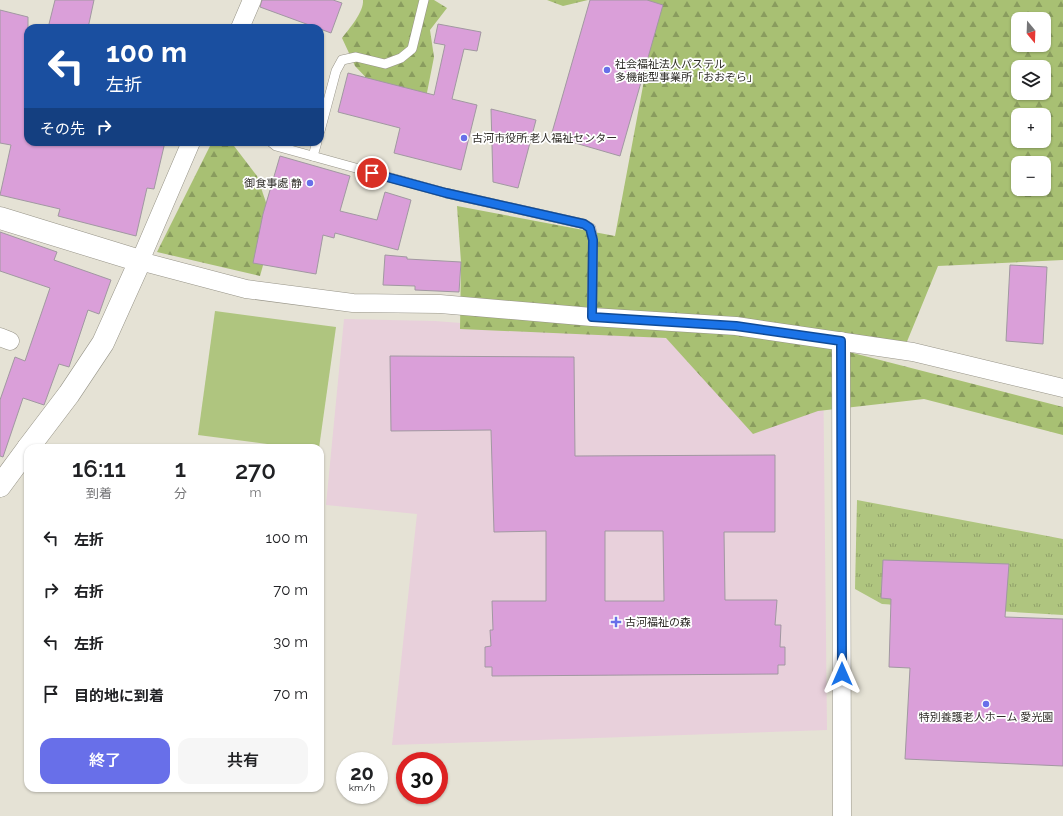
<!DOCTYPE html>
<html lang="ja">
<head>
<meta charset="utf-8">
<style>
  :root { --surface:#fff; --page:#f6f6f6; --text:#202124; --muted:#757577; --accent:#686fe9 }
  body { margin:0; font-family:Raleway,"Noto Sans JP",sans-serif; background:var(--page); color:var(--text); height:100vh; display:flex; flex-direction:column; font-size:15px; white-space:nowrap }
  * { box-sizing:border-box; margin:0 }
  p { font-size:13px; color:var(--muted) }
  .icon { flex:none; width:22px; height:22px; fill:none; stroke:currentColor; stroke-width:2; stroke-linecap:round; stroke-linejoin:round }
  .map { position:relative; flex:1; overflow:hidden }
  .drawer { position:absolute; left:24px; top:444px; width:300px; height:348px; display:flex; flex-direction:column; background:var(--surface); border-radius:12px; box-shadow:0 1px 3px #0004 }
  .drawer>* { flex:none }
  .banner { position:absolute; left:24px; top:24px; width:300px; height:122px; border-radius:12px; box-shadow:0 1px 3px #0004; background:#1a4fa0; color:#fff; overflow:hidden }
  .needle { width:26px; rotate:161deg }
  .fabs { position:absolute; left:1011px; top:12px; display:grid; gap:8px }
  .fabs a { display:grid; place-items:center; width:40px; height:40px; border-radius:8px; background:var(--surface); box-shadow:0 1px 3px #0004; font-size:20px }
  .speed { position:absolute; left:336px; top:752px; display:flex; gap:8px; font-size:20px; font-weight:700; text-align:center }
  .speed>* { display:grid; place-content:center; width:52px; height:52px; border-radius:50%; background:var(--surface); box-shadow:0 1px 3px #0004; line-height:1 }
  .speed small { font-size:10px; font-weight:400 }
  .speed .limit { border:6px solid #d22; background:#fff; color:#111 }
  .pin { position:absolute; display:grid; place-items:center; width:34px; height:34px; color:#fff; margin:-17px; border:2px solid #fff; border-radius:50%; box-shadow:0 1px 4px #0007 }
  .me { position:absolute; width:44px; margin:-22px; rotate:0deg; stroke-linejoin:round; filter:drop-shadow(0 0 3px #0008) }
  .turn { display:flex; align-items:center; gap:14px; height:84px; padding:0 16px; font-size:18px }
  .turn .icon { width:52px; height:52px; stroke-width:2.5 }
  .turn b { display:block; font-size:28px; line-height:34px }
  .then { display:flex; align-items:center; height:38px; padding:0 16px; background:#0003; gap:8px; font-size:15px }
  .eta { display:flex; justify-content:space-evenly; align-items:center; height:68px; text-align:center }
  .eta b { font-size:24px; font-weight:600; line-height:28px }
  .primary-button { display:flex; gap:8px; margin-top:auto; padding:8px 16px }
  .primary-button a { flex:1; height:46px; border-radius:12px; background:var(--accent); color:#fff; font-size:16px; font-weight:600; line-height:46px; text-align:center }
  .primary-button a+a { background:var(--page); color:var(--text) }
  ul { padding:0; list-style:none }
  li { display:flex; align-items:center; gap:12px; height:52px; padding:0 16px }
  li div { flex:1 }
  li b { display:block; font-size:15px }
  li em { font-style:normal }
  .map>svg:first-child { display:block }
  .medical { fill:#e8d0db }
  .grass { fill:url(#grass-tufts) }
  .forest { fill:url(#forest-firs); fill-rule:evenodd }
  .pitch { fill:#afc57f }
  .building { fill:#da9fd9; stroke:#a198a1; fill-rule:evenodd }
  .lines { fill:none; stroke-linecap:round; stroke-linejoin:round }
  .service-casing { stroke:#979488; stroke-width:10 }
  .minor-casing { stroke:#979488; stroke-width:19 }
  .tertiary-casing { stroke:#979488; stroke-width:23 }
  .service { stroke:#fff; stroke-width:9 }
  .minor { stroke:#fff; stroke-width:18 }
  .tertiary { stroke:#fff; stroke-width:22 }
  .route-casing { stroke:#114b97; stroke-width:10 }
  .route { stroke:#1a73e8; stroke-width:7 }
  .poi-dot { fill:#686fe9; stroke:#fff; stroke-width:1.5 }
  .labels { text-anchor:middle; stroke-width:3.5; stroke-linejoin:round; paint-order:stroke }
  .poi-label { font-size:11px; fill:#2f2d28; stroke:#fff; text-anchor:start }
</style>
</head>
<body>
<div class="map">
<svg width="1063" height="816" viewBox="0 0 1063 816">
  <defs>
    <pattern id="grass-tufts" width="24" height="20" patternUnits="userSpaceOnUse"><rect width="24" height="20" fill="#afc57f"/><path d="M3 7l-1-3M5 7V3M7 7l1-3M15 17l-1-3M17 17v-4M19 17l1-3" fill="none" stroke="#8fa068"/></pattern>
    <pattern id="forest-firs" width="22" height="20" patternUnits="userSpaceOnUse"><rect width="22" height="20" fill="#a8c073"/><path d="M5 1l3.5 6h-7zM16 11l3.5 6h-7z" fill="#899c5e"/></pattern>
  </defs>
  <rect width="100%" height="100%" fill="#e5e2d5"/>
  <path class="medical" d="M344,319L435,321L740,344L823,356L827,730L392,745L417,514L326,505Z"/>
  <path class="grass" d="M857,500L1063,539V615L882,604L855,589Z"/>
  <g class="forest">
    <path d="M363,0H434L447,8L430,30L434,57L422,118L376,88L355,66L342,38C349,29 364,12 363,0Z"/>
    <path d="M547,0H588L563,6Z"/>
    <path d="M618,0H1063V260L938,266L906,344L849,352L1063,407V435L924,399L818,411L753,434L666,338L460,329L461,262L457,206L615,236L651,43ZM1018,19H1044V45H1018ZM1018,67H1044V93H1018ZM1018,115H1044V141H1018ZM1018,163H1044V189H1018Z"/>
    <path d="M212,142H231L257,176L274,226L260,276L157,252Z"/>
  </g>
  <path class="pitch" d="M215,311L336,327L319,448H298L198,435Z"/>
  <g class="building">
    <path d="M55,0H94L88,28H48Z"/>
    <path d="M262,0H333L342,3L331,33L260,7Z"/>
    <path d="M590,0H647L663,5L620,156L551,136Z"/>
    <path d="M0,10L28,17V142H165L154,189L147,188L136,236L58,216L60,209L0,195L11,145L0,143Z"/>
    <path d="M438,24L481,32L477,51L464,49L452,99L477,105L461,170L394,153L400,128L338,112L348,73L434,95L445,45L434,43Z"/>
    <path d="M491,109L536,120L518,188L493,182Z"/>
    <path d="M280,156L350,176L340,211L377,220L385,192L411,200L398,250L335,233L334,238L323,235L316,274L253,263L263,214Z"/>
    <path d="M0,232L57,252L54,260L111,280L99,314L88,310L69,367L59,364L44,405L23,398L3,457L0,456V400L15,357L25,361L50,288L0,271Z"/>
    <path d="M385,255L407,257V259L461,262L459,292L415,290V286L383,285Z"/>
    <path d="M1010,265L1047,267L1043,344L1006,341Z"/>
    <path d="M390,356L574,357L575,456L775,455V532H724L725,600H777L775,625H781L780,647H785V665H778V674L492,676V667H485V647L491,646L490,630H493L492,601H546V531L494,532L491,430L391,431ZM605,531H663L664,601H605Z"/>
    <path d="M883,560L1009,564L1005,617L1063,619V766L905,759L910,668L889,667L891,599L881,598Z"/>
  </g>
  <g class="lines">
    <g class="service-casing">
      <g id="service">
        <path d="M320,131L336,71L342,60L356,57L385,64L401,58L412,49L424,0"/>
        <path d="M271,142L276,146L446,193L584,224L591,228L593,240L592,317"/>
        <path d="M313,156L317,142"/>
      </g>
    </g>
    <g class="minor-casing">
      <g id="minor">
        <path d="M240,28L252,0"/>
        <path d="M191,142L140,261L246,289L353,303L440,304L592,317L736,326L913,352L1063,388"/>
        <path d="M0,337L10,341"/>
        <path d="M841,341L842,816"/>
      </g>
    </g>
    <g class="tertiary-casing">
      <g id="tertiary">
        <path d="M0,218L140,261L103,343L69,394L28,448"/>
        <path d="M0,486L28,448"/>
      </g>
    </g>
    <use href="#service" class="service"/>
    <use href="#minor" class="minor"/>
    <use href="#tertiary" class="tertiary"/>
  </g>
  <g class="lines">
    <g class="route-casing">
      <path id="route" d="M372,173L446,193L584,224L590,228L593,240L592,317L736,326L841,341L842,674"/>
    </g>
    <use href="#route" class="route"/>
  </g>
  <g class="poi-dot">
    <circle cx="607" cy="70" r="4"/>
    <circle cx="464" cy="138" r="4"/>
    <circle cx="310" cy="183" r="4"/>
    <path d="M614 616h4v4h4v4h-4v4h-4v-4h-4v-4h4z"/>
    <circle cx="986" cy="704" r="4"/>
  </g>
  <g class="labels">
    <g class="poi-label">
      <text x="615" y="68">社会福祉法人パステル<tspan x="615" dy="13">多機能型事業所「おおぞら」</tspan></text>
      <text x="472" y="142">古河市役所;老人福祉センター</text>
      <text x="302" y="187" text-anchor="end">御食事處 静</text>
      <text x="625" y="626">古河福祉の森</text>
      <text x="986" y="721" text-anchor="middle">特別養護老人ホーム 愛光園</text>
    </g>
  </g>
</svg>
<div class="fabs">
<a><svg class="needle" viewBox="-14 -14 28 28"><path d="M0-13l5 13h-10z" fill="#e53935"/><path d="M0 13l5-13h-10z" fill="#757577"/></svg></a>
<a><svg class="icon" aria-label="layers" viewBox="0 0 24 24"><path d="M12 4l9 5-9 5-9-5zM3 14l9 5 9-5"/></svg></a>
<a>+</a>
<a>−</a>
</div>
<div class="speed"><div>20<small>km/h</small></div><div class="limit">30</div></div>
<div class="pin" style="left:372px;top:173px;background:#d93025"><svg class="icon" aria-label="arrive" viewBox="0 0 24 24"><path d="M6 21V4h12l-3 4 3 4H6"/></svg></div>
<svg class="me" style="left:842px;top:674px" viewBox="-20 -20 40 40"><path d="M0-17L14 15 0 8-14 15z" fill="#1a73e8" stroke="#fff" stroke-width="4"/></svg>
<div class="banner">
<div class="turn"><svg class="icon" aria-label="left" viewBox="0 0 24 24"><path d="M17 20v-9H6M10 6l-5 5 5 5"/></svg><div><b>100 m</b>左折</div></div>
<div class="then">その先<svg class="icon" aria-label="right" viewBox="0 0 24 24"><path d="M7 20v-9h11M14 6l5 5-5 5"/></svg></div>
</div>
<section class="drawer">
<div class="eta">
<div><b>16:11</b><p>到着</p></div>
<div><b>1</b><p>分</p></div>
<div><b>270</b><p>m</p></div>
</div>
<ul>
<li><svg class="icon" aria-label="left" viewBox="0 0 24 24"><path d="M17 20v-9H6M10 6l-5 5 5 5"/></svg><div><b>左折</b></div><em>100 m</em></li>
<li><svg class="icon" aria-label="right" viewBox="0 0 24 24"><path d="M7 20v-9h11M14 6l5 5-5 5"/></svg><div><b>右折</b></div><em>70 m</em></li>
<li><svg class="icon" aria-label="left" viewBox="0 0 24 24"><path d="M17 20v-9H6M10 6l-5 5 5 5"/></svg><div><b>左折</b></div><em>30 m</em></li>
<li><svg class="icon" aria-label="arrive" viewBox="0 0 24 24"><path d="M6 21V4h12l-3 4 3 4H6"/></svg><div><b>目的地に到着</b></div><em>70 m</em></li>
</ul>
<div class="primary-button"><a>終了</a><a>共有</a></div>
</section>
</div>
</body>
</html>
